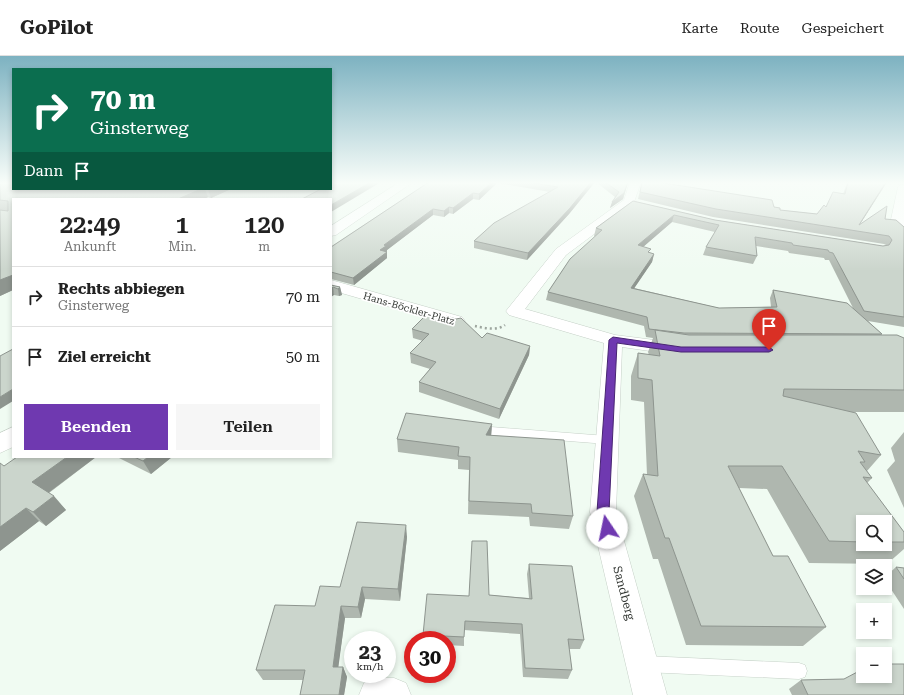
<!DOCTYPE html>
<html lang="de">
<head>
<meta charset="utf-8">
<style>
  :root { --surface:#fff; --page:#f6f6f6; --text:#222; --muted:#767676; --line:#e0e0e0; --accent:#6f39b0 }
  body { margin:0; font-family:"Roboto Serif",serif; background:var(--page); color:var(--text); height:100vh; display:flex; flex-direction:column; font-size:15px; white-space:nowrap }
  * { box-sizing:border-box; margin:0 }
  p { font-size:13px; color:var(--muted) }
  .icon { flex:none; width:22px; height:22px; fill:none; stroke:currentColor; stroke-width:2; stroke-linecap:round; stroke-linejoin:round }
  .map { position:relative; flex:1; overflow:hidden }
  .details { position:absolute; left:12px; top:142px; width:320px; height:260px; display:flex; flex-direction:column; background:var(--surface); border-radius:0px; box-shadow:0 2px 6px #0003 }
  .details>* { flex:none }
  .top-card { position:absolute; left:12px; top:12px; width:320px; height:122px; border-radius:0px; box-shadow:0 2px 6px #0003; background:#0b6e4f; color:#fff; overflow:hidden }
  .buttons { position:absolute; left:856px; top:459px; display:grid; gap:8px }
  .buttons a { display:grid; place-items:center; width:36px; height:36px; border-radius:0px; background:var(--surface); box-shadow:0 2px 6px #0003; font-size:20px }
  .speed { position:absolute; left:344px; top:575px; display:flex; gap:8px; font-size:20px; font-weight:700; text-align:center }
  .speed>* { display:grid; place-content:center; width:52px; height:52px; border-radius:50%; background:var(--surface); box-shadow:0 2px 6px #0003; line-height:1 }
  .speed small { font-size:10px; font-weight:400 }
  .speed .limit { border:6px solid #d22; background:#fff; color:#111 }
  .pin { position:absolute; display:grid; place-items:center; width:34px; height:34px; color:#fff; margin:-41px -17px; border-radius:50% 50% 50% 0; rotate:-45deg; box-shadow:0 0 4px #0007 }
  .pin .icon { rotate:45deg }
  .me { position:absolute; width:44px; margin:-22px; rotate:349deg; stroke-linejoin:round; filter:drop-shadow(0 0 3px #0008) }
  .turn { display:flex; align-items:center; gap:14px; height:84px; padding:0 12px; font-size:18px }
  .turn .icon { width:52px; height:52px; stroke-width:2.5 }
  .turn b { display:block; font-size:28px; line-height:34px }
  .then { display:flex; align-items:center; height:38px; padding:0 12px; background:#0003; gap:8px; font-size:15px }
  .eta { display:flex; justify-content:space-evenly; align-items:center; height:68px; text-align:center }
  .eta b { font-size:24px; font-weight:600; line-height:28px }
  .button { display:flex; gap:8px; margin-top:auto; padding:8px 12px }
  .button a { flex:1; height:46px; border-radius:0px; background:var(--accent); color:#fff; font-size:16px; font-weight:600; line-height:46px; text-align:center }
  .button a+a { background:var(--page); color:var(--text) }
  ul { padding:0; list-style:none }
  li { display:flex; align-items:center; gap:12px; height:60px; padding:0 12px; border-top:1px solid var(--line) }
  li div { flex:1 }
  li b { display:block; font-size:15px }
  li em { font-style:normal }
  header { display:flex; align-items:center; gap:24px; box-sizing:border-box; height:56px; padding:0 20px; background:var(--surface); border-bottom:1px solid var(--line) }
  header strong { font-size:19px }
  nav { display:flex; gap:22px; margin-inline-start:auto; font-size:14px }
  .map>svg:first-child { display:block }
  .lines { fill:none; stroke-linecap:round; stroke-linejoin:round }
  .service-casing { stroke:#c5d0c7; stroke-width:1 }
  .minor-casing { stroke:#c5d0c7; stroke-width:1 }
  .path { stroke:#9da59e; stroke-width:2.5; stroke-dasharray:2 3; stroke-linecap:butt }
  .service { fill:#fff; fill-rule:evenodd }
  .minor { fill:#fff; fill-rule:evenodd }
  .wall { fill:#afb7af; fill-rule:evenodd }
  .shaded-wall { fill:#8e958f }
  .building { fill:#cbd5cc; stroke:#8e958f }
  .route { fill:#6f39b0; stroke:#482572 }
  .labels { text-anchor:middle; stroke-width:3.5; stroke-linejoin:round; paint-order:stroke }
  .street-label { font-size:10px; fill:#363a36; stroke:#fff }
  .near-street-label { font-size:12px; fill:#363a36; stroke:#fff }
</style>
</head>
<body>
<header>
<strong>GoPilot</strong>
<nav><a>Karte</a><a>Route</a><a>Gespeichert</a></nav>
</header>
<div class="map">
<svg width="904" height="639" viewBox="0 0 904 639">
  <rect width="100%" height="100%" fill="#f0fbf2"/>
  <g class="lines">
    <g class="service-casing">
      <g id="service">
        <path d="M478,370L607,380L611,381L613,384L611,387L607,388L478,378L474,377L472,374L474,371Z"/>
        <path d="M645,600L799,607L805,609L807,615L805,621L799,623L645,616L639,614L637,608L639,602Z"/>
      </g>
    </g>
    <g class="minor-casing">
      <g id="minor">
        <path d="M400,126H413L336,179L331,180V170Z"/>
        <path d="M630,126H641L633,149L566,199L525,253L615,279L678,287L685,289L687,293L685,297L678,299L622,291L616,456L667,639H633L590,456L604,287L509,259L506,255L556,193L624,144Z"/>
        <path d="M904,128V178L899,177L890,168L898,131L900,129Z"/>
        <path d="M331,224L462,261L465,265L462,269L456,270L331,234Z"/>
        <path d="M13,371V391L0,397V377Z"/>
        <path d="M376,622H394L406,627L411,639H359L364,627Z"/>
      </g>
    </g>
    <path class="path" d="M475,270C484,272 497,275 505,269"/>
    <use href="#service" class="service"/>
    <use href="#minor" class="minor"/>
  </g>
  <g class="wall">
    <path d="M429,126H595L569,158L527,204L474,192V185L550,136L497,127L479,144L473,143L453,158L449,157L444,161L433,159L387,194V202L354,229L331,223V191Z"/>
    <path d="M596,126H628L623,143L610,152L615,141Z"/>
    <path d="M642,126L774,151L780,154L817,158L826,151L833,136L843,138L846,130L848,126H887L860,168L885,163L904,171V271L868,265L882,278L881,279L904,282V356H853L881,399L867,415L872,422L867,427L904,476V493L887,508L809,507L767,433L739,432L773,500L826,571L803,590L686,589L658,503H653L634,440L643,418L647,419L644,346L631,344V320L638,297L649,299L648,296L653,282L646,281L644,270L546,244L548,236L595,180H594L596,172L633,145L715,164L883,190L886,189L884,188L713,161L638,143ZM672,166L715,176L706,191L703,199L753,208L757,200L756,190L788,195L789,197L824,202L825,204H829L853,252L773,234L770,242L771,251L719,252L634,232L652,206L654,198L650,197L643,191ZM863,466H885V488H863Z"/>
    <path d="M0,127L13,133H231L211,142L208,141L204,143H13V234L0,240Z"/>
    <path d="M331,229L340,231L342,239L339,240L334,239Z"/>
    <path d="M412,273L482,282L530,290L529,299L499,363L419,336V326L430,313L411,307L410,297L423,285L413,282Z"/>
    <path d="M492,368L491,380L573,460L569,473L530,470L529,461L468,458L469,414L458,413V404L398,396L397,383Z"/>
    <path d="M904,376V452L887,414L895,405L891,392Z"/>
    <path d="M96,401L49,437L66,454L46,470L39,465L0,495L4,410Z"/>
    <path d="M117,401H172L151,418Z"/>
    <path d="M407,481L400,545L365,543L361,562H345L338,611H343L347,621L344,639H300L303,624H263L256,614L315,550L340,531Z"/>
    <path d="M529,508L584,584L580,593H569L572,614L568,623L523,621L520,578L464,574V590L447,589V584H424L423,579L469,540L489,539L529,542L527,518Z"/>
    <path d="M896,511L904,512V553L885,524V521Z"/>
    <path d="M844,623L904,639H792L789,633L801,624Z"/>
  </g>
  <g class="shaded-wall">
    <path d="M371,126H381L331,156V149Z"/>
    <path d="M492,126H497V127L479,144V138Z"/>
    <path d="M591,126H595L569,158L527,204L528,197Z"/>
    <path d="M628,126L623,143L610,152L612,146Z"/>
    <path d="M886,126H887L855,176L859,169Z"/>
    <path d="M201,133H205L208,141L204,143H178Z"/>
    <path d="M208,133H231L211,142Z"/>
    <path d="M473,137V143L453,158V152Z"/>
    <path d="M449,151V157L444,161V155Z"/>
    <path d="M433,153V159L387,194V202L354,229L353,222L380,194L384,189Z"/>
    <path d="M674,159L672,166L636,197L638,189Z"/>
    <path d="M654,198L652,206L629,240L631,232Z"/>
    <path d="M13,219V234L0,240V224Z"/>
    <path d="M333,231L334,239L331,241V233Z"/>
    <path d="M340,231L342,239L339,240L338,233Z"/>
    <path d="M530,290L529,299L499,363L500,353Z"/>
    <path d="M13,333V345L0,353V341Z"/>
    <path d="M492,368L491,381L486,379Z"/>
    <path d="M67,401H96L44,440L32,426Z"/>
    <path d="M148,401H172L151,418L143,405Z"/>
    <path d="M54,440L66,454L46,470L33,456Z"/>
    <path d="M26,452L39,465L0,495V471Z"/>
    <path d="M406,469L407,481L400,545L398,533Z"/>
    <path d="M362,531L365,543L361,562L358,551Z"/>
    <path d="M341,550L345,562L337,621L333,611Z"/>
    <path d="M343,611L347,621L344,639H339Z"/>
  </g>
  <g class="building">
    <path d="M3,126H13V133H201L178,143H13V219L0,224V154L8,155V145L0,144V127Z"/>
    <path d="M335,126H371L331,149V143H302L321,133H331V128Z"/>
    <path d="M429,126H492L479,138L473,137L453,152L449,151L444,155L433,153L384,189L386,190L380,194L387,196L353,222L331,216V191Z"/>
    <path d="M527,126H591L570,152L528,197L474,185L494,167L558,131Z"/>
    <path d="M605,126H628L624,137L612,146L619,136Z"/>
    <path d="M642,126H657L772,144L774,151L780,152V154L817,158L824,149L826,151L833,136L845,138L848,126H886L859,169L887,150L885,163L896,164L904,171V261L864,255L833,197L829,196L828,194L793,189L792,187L755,181L757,200L706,191L719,169L674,159L638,189L651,193L648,196L654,198L631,232L719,252L777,251L773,234L847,247L882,278L684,277L649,273L647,261L548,236L570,203L602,174L596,172L633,145L715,164L883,190L889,189L892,184L889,180L716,153L640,136Z"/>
    <path d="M331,229L340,231L338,233L333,231L331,233Z"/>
    <path d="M427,258L444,262L446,260L456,263L461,262L482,282L487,277L530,290L500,353L419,326L436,306L410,297L429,278L412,273Z"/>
    <path d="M655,274L689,279H897L904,282V334L784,333L783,340L856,357L881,399L858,395L865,406H860L872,422L863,421L904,476V486H885V466H863V486L829,485L782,410H728L773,500H788L826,571L701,570L669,482H665L643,418L658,420L652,324L638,322V297L660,300Z"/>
    <path d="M13,293V333L0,341V300Z"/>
    <path d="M406,357L492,368L486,379L564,384L573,460L532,457L531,448L469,445L470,401L458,400L459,391L397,383Z"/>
    <path d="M17,401H67L32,426L54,440L33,456L26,452L0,471V407L4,410Z"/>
    <path d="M134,401H148L143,405Z"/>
    <path d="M357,466L406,469L398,533L362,531L358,551L341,550L333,611H343L339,639H300L305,614H256L275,549L315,550L320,530L340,531Z"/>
    <path d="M472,485H487L489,539L532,543L529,508L572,510L584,584L568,583L572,614L525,612L522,568L465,565L464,581L423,579L427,538L469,540Z"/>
    <path d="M896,511L904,512V523Z"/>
    <path d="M885,608H904V639H808L801,624L844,623L863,613V620H885Z"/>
  </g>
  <linearGradient id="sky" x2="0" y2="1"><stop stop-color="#7db2c1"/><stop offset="0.59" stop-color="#f8fdf9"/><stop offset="1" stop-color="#f8fdf9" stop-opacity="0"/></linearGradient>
  <rect width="904" height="215" fill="url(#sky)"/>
  <path class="route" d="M613,281L681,291H769L773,294L769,296H681L617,287L609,456L613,472L611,475L607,477L602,475L597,456L609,284Z"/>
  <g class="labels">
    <g class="street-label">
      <text transform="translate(409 252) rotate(16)" y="4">Hans-Böckler-Platz</text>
    </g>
    <g class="near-street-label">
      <text transform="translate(624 537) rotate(75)" y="4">Sandberg</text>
    </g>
  </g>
</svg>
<div class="buttons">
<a><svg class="icon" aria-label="search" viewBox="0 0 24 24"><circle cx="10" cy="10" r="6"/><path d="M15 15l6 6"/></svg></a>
<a><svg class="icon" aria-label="layers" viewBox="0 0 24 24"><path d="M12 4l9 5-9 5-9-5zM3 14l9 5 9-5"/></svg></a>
<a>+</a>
<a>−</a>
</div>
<div class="speed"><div>23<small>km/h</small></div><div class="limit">30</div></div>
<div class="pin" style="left:769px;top:294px;background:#d93025"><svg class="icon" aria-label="arrive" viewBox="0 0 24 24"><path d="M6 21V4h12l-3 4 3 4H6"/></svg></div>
<svg class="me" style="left:607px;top:472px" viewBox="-20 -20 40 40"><circle r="19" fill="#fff"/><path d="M0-13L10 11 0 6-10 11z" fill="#6f39b0"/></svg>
<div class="top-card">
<div class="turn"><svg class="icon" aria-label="right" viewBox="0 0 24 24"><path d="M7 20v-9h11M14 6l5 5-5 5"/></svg><div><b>70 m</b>Ginsterweg</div></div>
<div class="then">Dann<svg class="icon" aria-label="arrive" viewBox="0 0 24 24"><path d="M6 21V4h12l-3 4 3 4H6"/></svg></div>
</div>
<section class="details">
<div class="eta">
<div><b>22:49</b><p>Ankunft</p></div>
<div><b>1</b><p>Min.</p></div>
<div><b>120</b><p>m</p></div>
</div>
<ul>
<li><svg class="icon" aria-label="right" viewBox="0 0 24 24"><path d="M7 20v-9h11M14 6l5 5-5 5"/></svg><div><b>Rechts abbiegen</b><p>Ginsterweg</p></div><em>70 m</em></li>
<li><svg class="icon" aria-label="arrive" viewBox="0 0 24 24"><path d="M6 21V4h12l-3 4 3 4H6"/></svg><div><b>Ziel erreicht</b></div><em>50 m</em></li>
</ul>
<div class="button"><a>Beenden</a><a>Teilen</a></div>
</section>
</div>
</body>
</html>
